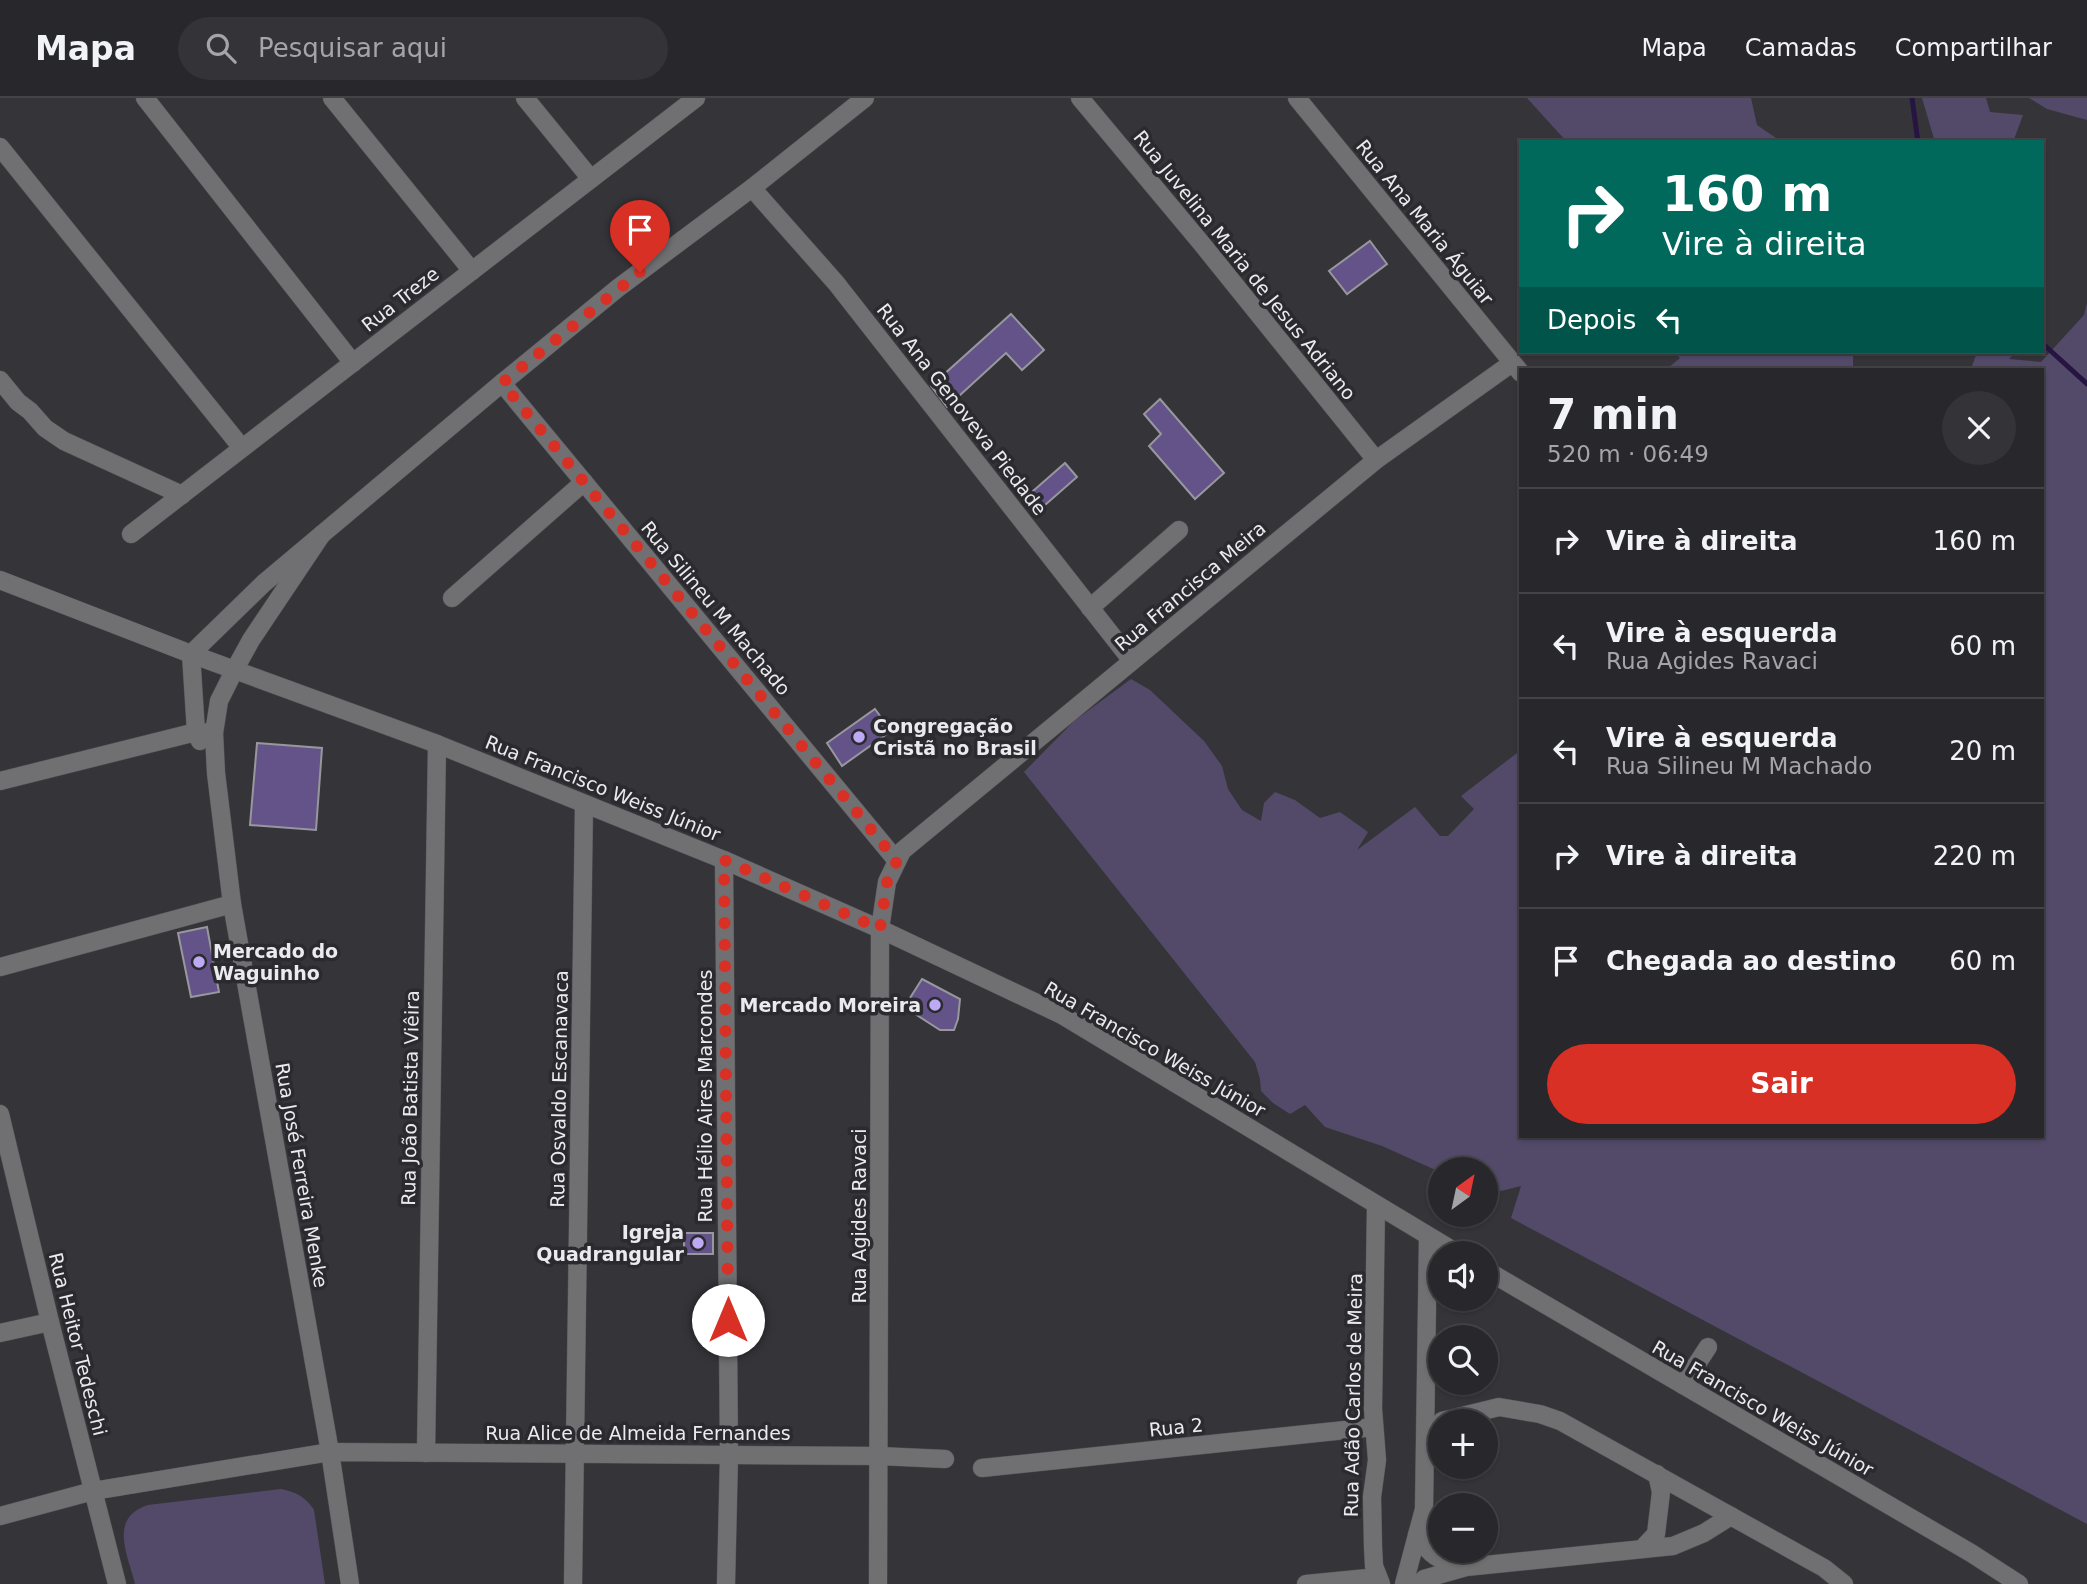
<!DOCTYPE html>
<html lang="pt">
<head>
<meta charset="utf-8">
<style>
  :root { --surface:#28272b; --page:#343337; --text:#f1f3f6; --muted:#a5a5a9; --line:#444447; --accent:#d93025 }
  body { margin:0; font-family:"DejaVu Sans",sans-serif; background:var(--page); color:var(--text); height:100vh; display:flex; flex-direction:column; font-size:26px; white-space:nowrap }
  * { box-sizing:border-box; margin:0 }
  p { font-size:23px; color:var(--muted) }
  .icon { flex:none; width:38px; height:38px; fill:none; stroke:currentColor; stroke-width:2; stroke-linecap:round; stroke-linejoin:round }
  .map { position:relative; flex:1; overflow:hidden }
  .sheet { position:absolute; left:1519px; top:270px; width:525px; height:770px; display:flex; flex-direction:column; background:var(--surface); border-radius:0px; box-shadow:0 2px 5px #0004,0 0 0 2px var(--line) }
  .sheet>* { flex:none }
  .guide { position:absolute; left:1519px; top:42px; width:525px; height:214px; border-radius:0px; box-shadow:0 2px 5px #0004,0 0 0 2px var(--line); background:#00695c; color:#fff; overflow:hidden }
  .needle { width:46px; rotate:33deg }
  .buttons { position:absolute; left:1428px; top:1059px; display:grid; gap:14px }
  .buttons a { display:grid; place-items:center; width:70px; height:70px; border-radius:50%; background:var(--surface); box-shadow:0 2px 5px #0004,0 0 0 2px var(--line); font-size:35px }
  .pin { position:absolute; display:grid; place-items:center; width:60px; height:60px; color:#fff; margin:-72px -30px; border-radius:50% 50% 50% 0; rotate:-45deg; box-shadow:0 0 7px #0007 }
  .pin .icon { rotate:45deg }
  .me { position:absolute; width:77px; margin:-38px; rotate:0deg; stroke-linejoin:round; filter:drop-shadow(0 0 5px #0008) }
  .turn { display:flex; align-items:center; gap:24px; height:147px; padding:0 28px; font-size:32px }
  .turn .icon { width:91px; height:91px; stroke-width:2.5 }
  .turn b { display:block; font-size:49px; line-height:60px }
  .then { display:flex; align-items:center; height:66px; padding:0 28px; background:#0003; gap:14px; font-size:26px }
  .round { display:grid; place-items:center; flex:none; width:74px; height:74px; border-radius:37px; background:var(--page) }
  .headline { display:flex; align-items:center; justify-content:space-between; height:119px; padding:0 28px }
  h1 { font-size:42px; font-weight:600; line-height:52px }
  .cta { display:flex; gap:14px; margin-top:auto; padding:14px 28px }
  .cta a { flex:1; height:80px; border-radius:42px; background:var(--accent); color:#fff; font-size:28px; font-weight:600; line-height:80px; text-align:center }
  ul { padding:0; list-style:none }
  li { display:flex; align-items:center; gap:21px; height:105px; padding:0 28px; border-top:2px solid var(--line) }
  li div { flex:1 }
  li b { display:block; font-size:26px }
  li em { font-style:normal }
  header { display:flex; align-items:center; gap:42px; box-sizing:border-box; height:98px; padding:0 35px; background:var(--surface); border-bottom:2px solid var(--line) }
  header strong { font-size:33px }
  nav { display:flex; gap:38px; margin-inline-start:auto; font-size:24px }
  .search { width:490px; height:63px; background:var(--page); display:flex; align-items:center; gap:18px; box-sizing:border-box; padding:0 24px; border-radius:38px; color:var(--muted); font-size:26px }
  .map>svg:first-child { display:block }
  .green { fill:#534a6a }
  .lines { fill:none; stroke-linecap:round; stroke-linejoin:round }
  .stream { stroke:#261443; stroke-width:5 }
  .building { fill:#635388; stroke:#98979d; stroke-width:2 }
  .minor-casing { stroke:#525156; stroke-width:19 }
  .minor { stroke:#707072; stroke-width:18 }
  .route { stroke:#d93025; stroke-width:12; stroke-dasharray:0 21.6 }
  .poi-dot { fill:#bea9f4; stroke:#2b2a2f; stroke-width:2.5 }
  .labels { text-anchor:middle; stroke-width:7; stroke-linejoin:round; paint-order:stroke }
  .street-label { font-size:19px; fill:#ebeaee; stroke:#2b2a2f }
  .poi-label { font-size:19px; font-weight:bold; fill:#ebeaee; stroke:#2b2a2f; text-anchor:start }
</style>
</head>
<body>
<header>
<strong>Mapa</strong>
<div class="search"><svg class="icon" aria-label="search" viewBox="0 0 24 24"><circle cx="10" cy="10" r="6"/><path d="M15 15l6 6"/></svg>Pesquisar aqui</div>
<nav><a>Mapa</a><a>Camadas</a><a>Compartilhar</a></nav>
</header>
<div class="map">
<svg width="2087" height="1486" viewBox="0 0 2087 1486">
  <rect width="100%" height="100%" fill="#353439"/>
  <g class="green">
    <path d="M1527,0H1751L1757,27L1782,44H1567Z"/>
    <path d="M1922,0H1986L1990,14L2023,17L2013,44H1935Z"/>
    <path d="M2029,0H2087V22L2047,11Z"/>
    <path d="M2087,205V1426L1511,1120L1521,1088L1501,1093L1486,1091V1071H1440V1074L1382,1048L1325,1029L1305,1007L1290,1016L1273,1005L1261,993L1260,981L1255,964L1024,674L1074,623L1131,581L1150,592L1204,643L1222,668L1228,691L1242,712L1261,723L1264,705L1275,694L1295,702L1320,720L1340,714L1368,734L1357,752L1415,709L1440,738H1448L1474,711L1461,698L1521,652V1038H2042V271H1971L1977,254H2016L2009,261L2041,264L2084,217Z"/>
    <path d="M1674,254H1853V271H1667L1680,260Z"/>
    <path d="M281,1391C296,1394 306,1399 314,1412L325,1486H135C128,1457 108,1420 148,1407Z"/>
  </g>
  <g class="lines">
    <g class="stream">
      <path d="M1912,0L1918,44"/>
      <path d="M2042,245L2087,286"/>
    </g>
  </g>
  <g class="building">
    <path d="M1370,143L1387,166L1347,196L1329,173Z"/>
    <path d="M1011,216L1044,252L1022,272L1006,255L947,309L931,288Z"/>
    <path d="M1160,301L1224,375L1195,401L1149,348L1161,336L1144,316Z"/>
    <path d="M1065,365L1077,379L1037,414L1025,400Z"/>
    <path d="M875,611L891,633L842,668L827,645Z"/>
    <path d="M257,645L322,650L316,732L250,727Z"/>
    <path d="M207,829L219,894L191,899L178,835Z"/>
    <path d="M922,881L960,901L958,921L954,932H940L912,914L910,900Z"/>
    <rect x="684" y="1135" width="29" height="21"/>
  </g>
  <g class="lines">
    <g class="minor-casing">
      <g id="minor">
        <path d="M145,0L353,265"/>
        <path d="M332,0L472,173"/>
        <path d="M525,0L591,81"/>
        <path d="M1080,0L1202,146L1376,362"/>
        <path d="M1297,0L1521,275"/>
        <path d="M0,49L242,350"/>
        <path d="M752,90L836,185L1132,563"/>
        <path d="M0,282L18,304L30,313L45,330L64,343L182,397"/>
        <path d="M502,285L897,763"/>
        <path d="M131,436L696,0"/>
        <path d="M322,436L251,542L235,571L219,603L214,635L216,675L232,806L330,1354L350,1486"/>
        <path d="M0,482L191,556L437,646L724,762L880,831L1062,917L1457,1155"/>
        <path d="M452,500L584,384"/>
        <path d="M1090,510L1179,432"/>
        <path d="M191,556L264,485L502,285L618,190L752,90L865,0"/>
        <path d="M191,556L196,634L200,643"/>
        <path d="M0,683L196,634L214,635"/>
        <path d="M724,762L729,1357L726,1486"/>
        <path d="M0,869L232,806"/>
        <path d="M0,1016L50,1224L117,1486"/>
        <path d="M1376,1107L1373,1311L1377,1362L1372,1399L1373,1449L1374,1468L1381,1486"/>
        <path d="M1486,1172L1971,1455L2019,1486"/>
        <path d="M0,1235L50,1224"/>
        <path d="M1683,1287L1708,1249"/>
        <path d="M1442,1323L1499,1309L1540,1316L1560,1323L1824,1470L1844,1486"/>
        <path d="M426,1355L437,646"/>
        <path d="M982,1370L1374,1329"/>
        <path d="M0,1418L93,1393L330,1354L879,1358L945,1361"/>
        <path d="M1417,1437C1430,1458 1439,1463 1463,1468"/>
        <path d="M1642,1451L1656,1436L1661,1394L1657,1376"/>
        <path d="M573,1486L584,706"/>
        <path d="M878,1486L880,831L887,784L902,753L1376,362L1512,265"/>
        <path d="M1306,1486L1378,1479"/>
        <path d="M1404,1486L1424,1411L1428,1138"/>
        <path d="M1419,1486L1424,1481L1466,1469L1673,1448L1704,1435L1731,1418"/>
      </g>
    </g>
    <use href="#minor" class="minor"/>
  </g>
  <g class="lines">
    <path class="route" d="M640,174L502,285L897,763L887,784L880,831L724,762L728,1222"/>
  </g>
  <g class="poi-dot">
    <circle cx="859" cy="639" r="7"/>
    <circle cx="199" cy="864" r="7"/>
    <circle cx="935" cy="907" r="7"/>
    <circle cx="698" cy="1145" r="7"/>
  </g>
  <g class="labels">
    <g class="street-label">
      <text transform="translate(1425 124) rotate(51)" y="7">Rua Ana Maria Águiar</text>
      <text transform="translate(1245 167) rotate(51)" y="7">Rua Juvelina Maria de Jesus Adriano</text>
      <text transform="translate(400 201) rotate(-38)" y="7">Rua Treze</text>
      <text transform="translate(962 311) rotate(52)" y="7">Rua Ana Genoveva Piedade</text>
      <text transform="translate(1190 488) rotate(-40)" y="7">Rua Francisca Meira</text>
      <text transform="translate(716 510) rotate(50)" y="7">Rua Silineu M Machado</text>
      <text transform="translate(603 690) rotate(22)" y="7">Rua Francisco Weiss Júnior</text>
      <text transform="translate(1155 951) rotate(30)" y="7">Rua Francisco Weiss Júnior</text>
      <text transform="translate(559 991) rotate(-89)" y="7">Rua Osvaldo Escanavaca</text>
      <text transform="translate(705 998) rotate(-90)" y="7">Rua Hélio Aires Marcondes</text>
      <text transform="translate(410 1000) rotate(-89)" y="7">Rua João Batista Viêira</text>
      <text transform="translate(302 1077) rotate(80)" y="7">Rua José Ferreira Menke</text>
      <text transform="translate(859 1118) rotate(-90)" y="7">Rua Agides Ravaci</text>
      <text transform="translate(78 1246) rotate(76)" y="7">Rua Heitor Tedeschi</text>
      <text transform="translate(1353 1297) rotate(-89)" y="7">Rua Adão Carlos de Meira</text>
      <text transform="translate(1763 1310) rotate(30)" y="7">Rua Francisco Weiss Júnior</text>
      <text transform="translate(1176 1329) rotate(-6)" y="7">Rua 2</text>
      <text x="638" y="1342">Rua Alice de Almeida Fernandes</text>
    </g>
    <g class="poi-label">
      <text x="873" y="635">Congregação<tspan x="873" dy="22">Cristã no Brasil</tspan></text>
      <text x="213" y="860">Mercado do<tspan x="213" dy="22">Waguinho</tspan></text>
      <text x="921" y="914" text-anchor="end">Mercado Moreira</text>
      <text x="684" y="1141" text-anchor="end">Igreja<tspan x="684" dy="22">Quadrangular</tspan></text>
    </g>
  </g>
</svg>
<div class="buttons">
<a><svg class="needle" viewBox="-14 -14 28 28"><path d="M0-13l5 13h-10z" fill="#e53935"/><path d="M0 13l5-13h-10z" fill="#a5a5a9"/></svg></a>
<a><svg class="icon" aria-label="sound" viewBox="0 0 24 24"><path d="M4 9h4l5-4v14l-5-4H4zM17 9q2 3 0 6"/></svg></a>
<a><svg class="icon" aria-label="search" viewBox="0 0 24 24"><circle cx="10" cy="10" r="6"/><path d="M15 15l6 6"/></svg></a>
<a>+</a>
<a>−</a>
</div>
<div class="pin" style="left:640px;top:174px;background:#d93025"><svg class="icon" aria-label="arrive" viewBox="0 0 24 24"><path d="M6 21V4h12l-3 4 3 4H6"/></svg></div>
<svg class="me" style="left:728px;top:1222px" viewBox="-20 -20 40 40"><circle r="19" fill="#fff"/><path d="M0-13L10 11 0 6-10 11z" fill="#d93025"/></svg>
<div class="guide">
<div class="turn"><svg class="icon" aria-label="right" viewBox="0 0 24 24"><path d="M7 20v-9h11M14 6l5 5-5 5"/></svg><div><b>160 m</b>Vire à direita</div></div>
<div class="then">Depois<svg class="icon" aria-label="left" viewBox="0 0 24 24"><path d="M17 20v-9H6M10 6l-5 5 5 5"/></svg></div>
</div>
<section class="sheet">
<div class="headline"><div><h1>7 min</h1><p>520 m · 06:49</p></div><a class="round"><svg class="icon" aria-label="close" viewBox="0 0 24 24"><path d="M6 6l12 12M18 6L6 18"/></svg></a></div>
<ul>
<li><svg class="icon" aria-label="right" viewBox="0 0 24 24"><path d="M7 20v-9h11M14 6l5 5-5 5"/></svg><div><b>Vire à direita</b></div><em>160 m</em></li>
<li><svg class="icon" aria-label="left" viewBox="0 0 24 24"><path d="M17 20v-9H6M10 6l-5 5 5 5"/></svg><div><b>Vire à esquerda</b><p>Rua Agides Ravaci</p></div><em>60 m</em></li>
<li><svg class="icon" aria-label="left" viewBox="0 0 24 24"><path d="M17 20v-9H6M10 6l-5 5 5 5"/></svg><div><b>Vire à esquerda</b><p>Rua Silineu M Machado</p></div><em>20 m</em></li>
<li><svg class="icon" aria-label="right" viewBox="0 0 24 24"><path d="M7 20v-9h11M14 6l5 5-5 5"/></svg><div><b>Vire à direita</b></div><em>220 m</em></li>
<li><svg class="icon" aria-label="arrive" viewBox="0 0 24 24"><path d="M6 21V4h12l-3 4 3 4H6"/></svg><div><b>Chegada ao destino</b></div><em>60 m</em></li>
</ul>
<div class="cta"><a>Sair</a></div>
</section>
</div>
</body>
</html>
